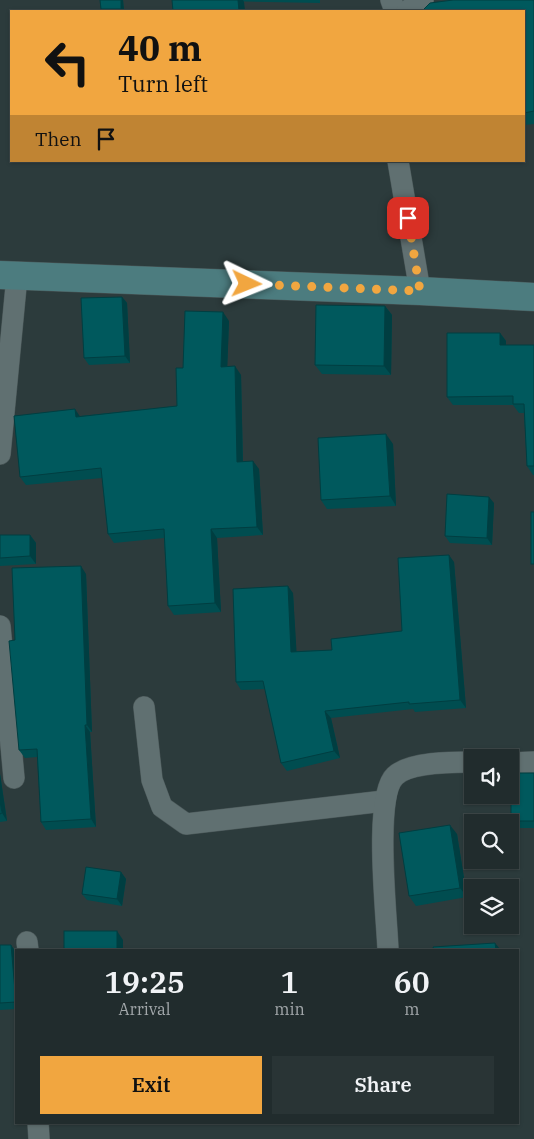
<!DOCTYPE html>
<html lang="en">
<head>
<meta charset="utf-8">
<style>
  :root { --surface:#212c2d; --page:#293435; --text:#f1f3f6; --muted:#a2a7aa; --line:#3e4849; --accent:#f1a640 }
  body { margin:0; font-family:"IBM Plex Serif",serif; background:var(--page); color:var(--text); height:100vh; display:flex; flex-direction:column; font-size:19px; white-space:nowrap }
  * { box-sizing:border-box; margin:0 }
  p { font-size:16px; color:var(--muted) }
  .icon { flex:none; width:28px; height:28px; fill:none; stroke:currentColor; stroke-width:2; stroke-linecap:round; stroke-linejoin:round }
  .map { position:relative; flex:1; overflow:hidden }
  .panel { position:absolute; left:15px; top:949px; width:504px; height:175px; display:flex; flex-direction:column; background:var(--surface); border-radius:0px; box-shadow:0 1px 4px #0004,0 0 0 1px var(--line) }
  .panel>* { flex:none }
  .top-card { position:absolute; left:10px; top:10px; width:515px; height:152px; border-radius:0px; box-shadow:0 1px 4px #0004,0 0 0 1px var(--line); background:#f1a640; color:#111; overflow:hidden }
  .fabs { position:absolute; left:464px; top:749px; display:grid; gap:10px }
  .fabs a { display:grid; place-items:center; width:55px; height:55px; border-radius:0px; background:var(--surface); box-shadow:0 1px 4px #0004,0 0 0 1px var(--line); font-size:25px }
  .pin { position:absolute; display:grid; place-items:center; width:42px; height:42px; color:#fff; margin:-21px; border-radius:10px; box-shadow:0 2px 8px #0006 }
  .me { position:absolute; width:55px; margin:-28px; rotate:92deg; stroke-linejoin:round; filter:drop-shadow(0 0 4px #0008) }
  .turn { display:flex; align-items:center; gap:18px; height:105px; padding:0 25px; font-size:22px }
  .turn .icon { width:65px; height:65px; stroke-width:2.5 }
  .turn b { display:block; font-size:35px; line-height:42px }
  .then { display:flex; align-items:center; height:48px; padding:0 25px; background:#0003; gap:10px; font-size:19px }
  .eta { display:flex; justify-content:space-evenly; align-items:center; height:85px; text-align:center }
  .eta b { font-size:30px; font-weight:600; line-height:35px }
  .cta { display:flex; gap:10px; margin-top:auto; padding:10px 25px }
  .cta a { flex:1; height:58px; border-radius:0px; background:var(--accent); color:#111; font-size:20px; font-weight:600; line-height:58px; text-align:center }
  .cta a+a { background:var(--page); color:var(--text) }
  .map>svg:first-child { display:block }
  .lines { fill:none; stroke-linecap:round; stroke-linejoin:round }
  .street-casing { stroke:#4a5758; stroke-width:22 }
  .secondary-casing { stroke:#4a5758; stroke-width:29 }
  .street { stroke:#607071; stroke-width:21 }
  .secondary { stroke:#4c7c7f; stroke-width:28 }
  .wall { fill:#004d50 }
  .shaded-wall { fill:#003e41 }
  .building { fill:#00595d; stroke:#003e41 }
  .route { stroke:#f1a640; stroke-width:9; stroke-dasharray:0 16.2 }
</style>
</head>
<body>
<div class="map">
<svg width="534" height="1139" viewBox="0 0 534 1139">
  <rect width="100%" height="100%" fill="#2c3b3c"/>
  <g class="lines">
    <g class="street-casing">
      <g id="street">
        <path d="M391,0L395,11"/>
        <path d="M407,11L423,0"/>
        <path d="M398,161L420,291"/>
        <path d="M0,454L17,276"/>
        <path d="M0,626L14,778"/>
        <path d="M144,707L152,780L162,807L186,824L384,801"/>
        <path d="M510,763L534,762"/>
        <path d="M27,942L28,950"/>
        <path d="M388,950C387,918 373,796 395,776C409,762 453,762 472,762"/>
        <path d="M38,1122L39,1139"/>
      </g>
    </g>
    <g class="secondary-casing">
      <path id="secondary" d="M0,275L420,291L534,297"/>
    </g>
    <use href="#street" class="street"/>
    <use href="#secondary" class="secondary"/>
  </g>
  <g class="wall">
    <path d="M123,0L124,11H102L101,9Z"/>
    <path d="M172,0H320V3Z"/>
    <path d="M534,0V124L524,125V11Z"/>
    <path d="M122,297L127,303L130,363L89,365L84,358Z"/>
    <path d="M385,306L392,315L391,375L322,374L315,365Z"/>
    <path d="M229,321L227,367L241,375L243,461L259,469L263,535L217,538L221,612L174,615L168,606L164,538L114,543L108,534L102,478L26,485L20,477L80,416L177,406L183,368Z"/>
    <path d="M500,333L506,341V345H534V475H533L527,466L524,413H519L513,405H453L447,397Z"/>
    <path d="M393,444L396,506L327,509L321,500Z"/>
    <path d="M494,503L492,545L450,543L445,536Z"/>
    <path d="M0,535H30L36,543V564L0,566Z"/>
    <path d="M454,562L466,708L415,712L413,709L331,718L340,758L287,771L281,763L265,689L241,690L236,682L293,593L296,651L332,650L402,631Z"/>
    <path d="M86,574L92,732H90L96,827L46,830L41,822L37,757L25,758L19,750L15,640Z"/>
    <path d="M534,773V828H516L511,821Z"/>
    <path d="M0,774L7,821L0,822Z"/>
    <path d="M457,834L467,897L416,906L409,896Z"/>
    <path d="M121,872L126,879L122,906L87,900L82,894Z"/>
    <path d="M0,945H11L15,951L16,960V1009L0,1010Z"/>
  </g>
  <g class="shaded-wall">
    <path d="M121,0H123L124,11L121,9Z"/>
    <path d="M238,0H243L244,2L245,11H239Z"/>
    <path d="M122,297L127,303L130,363L125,356Z"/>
    <path d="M385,306L392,315L391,375L384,366Z"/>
    <path d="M223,312L229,321L227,375L221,367Z"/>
    <path d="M500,333L506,341V354L500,345Z"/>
    <path d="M235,366L241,375L243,470L237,462Z"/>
    <path d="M75,409L81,418L76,417Z"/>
    <path d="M386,434L393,444L396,506L390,496Z"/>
    <path d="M253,461L259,469L263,535L257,527Z"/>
    <path d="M489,497L494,503L492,545L487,538Z"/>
    <path d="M211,529L217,538L221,612L215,603Z"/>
    <path d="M30,535L36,543V564L30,556Z"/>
    <path d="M449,555L454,562L466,708L460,700Z"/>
    <path d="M81,566L86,574L92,732L87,725Z"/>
    <path d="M288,586L293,593L297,659L291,652Z"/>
    <path d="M325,711L331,718L340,758L334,751Z"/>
    <path d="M85,725L90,732L96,827L91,819Z"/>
    <path d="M0,774L7,821L2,813L0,801Z"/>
    <path d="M450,825L457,834L467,897L460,888Z"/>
    <path d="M121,872L126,879L122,906L117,899Z"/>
    <path d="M117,931L123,940V950H117Z"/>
    <path d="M495,943L500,949V950H496Z"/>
    <path d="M11,945L15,951L16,960V1002Z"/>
  </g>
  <g class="building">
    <path d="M100,0H121V9H101Z"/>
    <path d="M172,0H238L239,11H173Z"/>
    <path d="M453,0H534V111L524,113V11H422L430,3Z"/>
    <path d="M122,297L125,356L84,358L81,298Z"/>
    <path d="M316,305L385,306L384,366L315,365Z"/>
    <path d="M185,311L223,312L221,367L235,366L237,462L253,461L257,527L211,529L215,603L168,606L164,529L108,534L101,468L20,477L14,416L75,409L76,417L177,406L176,368H183Z"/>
    <path d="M447,333H500V345H534V466H527L524,404H513V396L447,397Z"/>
    <path d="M386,434L390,496L321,500L318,438Z"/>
    <path d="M447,494L489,497L487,538L445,536Z"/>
    <rect x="531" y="512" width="3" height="52"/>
    <path d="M0,535H30V556L0,558Z"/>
    <path d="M449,555L460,700L409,704V702L325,711L334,751L281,763L263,681L236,682L233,589L288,586L291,652L332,650L331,639L402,631L398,558Z"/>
    <path d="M81,566L87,725H85L91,819L41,822L37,749L19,750L9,641L15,640L12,568Z"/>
    <rect x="511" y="773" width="23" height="48"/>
    <path d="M0,801L2,813L0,814Z"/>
    <path d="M450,825L460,888L409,896L399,833Z"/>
    <path d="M86,867L121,872L117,899L82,894Z"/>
    <rect x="64" y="931" width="53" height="19"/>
    <path d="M495,943L496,950H434L433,947Z"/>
    <path d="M0,945H11L16,1002L0,1003Z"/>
  </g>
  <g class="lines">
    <path class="route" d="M247,284L420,291L408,218"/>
  </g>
</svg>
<div class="fabs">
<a><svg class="icon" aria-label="sound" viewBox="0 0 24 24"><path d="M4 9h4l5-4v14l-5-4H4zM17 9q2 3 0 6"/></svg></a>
<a><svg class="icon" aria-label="search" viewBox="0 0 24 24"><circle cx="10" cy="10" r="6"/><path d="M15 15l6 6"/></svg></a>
<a><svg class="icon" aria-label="layers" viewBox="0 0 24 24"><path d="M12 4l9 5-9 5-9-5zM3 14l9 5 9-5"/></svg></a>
</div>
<div class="pin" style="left:408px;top:218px;background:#d93025"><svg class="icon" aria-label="arrive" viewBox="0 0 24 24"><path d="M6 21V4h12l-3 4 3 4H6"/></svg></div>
<svg class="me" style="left:247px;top:284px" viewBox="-20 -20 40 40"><path d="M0-17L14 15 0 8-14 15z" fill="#f1a640" stroke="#fff" stroke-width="4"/></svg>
<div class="top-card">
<div class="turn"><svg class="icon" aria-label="left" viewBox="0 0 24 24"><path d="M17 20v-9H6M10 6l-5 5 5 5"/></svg><div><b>40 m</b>Turn left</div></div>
<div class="then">Then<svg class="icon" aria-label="arrive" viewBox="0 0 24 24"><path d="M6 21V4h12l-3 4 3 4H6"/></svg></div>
</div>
<section class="panel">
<div class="eta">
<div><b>19:25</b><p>Arrival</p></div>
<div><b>1</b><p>min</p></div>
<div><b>60</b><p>m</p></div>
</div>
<div class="cta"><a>Exit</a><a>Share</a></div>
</section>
</div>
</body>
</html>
